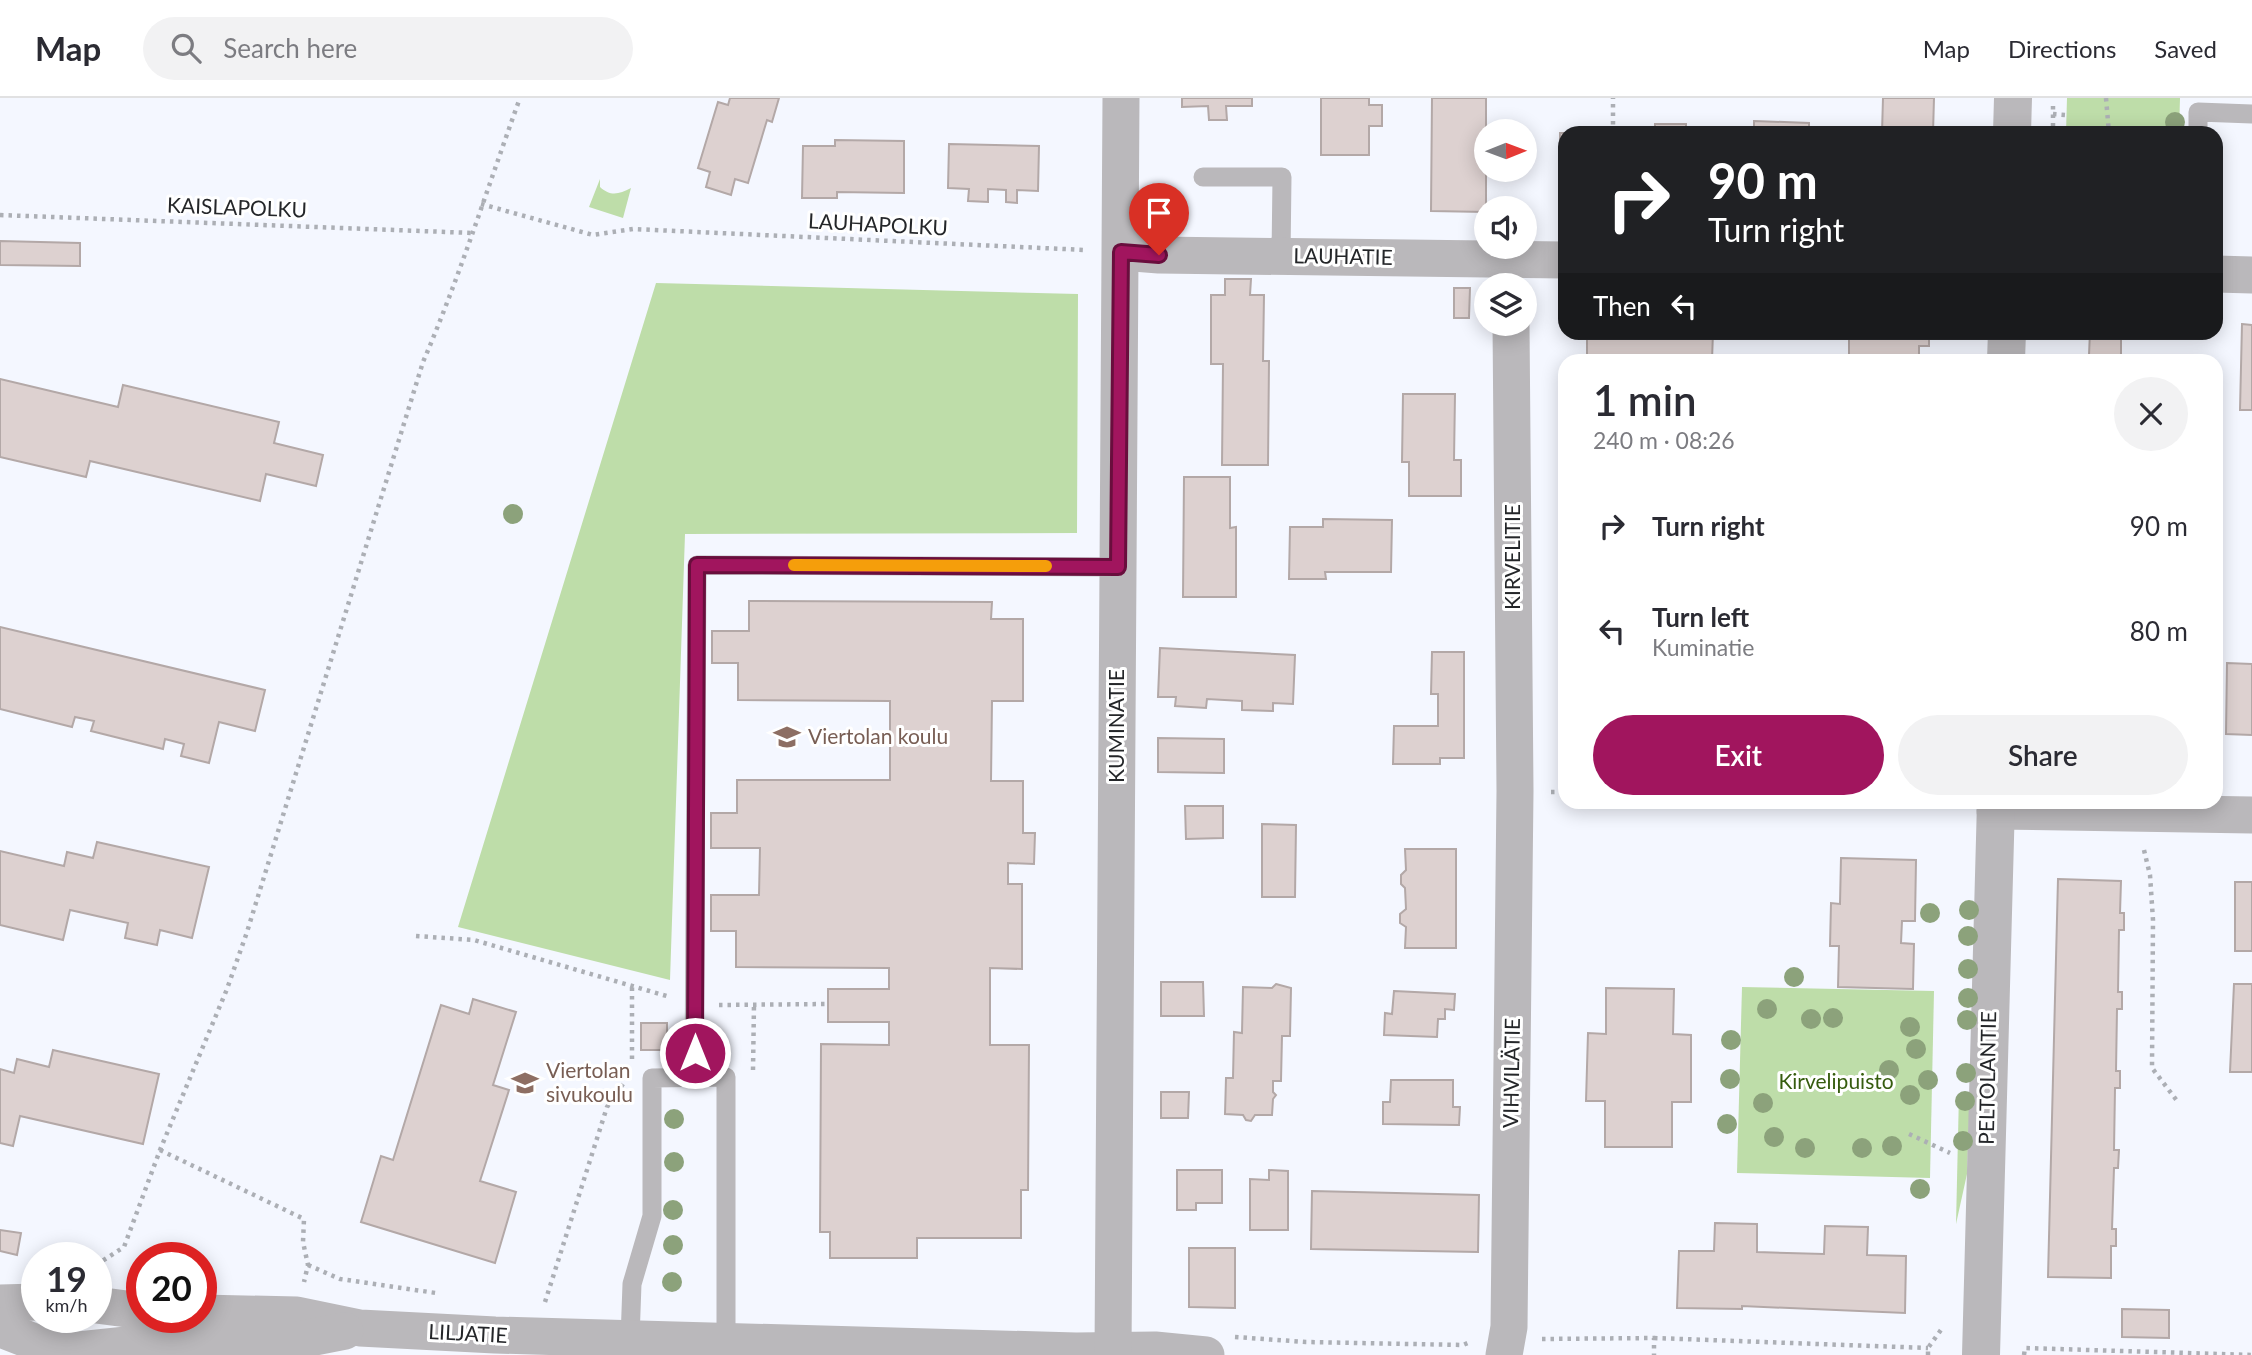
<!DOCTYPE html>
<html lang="en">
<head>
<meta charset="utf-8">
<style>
  :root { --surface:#fff; --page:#f2f2f3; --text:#2b2b33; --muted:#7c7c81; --line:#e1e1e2; --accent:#a1155e }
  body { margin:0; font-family:Lato,sans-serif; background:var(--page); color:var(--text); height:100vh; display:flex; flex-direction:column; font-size:26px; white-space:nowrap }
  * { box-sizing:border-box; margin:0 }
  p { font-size:23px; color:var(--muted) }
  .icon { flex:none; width:38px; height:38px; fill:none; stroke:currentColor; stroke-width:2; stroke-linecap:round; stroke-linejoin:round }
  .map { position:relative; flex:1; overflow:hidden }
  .drawer { position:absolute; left:1558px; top:256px; width:665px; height:455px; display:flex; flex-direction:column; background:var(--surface); border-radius:21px; box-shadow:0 4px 18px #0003 }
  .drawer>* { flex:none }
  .guide { position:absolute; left:1558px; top:28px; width:665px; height:214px; border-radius:21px; box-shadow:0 4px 18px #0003; background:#202124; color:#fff; overflow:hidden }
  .needle { width:46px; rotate:89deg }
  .fabs { position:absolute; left:1474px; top:21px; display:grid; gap:14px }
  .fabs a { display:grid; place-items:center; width:63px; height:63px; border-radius:50%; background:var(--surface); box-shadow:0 4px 18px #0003; font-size:35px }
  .speed { position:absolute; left:21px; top:1144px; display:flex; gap:14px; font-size:35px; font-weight:700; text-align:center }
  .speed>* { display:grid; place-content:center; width:91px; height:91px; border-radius:50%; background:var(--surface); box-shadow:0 4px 18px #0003; line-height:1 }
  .speed small { font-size:18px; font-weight:400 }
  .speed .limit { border:10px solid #d22; background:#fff; color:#111 }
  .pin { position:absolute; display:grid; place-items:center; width:60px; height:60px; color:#fff; margin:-72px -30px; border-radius:50% 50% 50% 0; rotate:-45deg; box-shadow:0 0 7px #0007 }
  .pin .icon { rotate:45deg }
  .me { position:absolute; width:77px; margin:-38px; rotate:0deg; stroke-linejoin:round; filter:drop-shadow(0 0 5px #0008) }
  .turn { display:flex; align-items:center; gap:24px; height:147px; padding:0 35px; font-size:32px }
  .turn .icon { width:91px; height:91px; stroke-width:2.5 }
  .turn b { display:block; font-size:49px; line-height:60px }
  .then { display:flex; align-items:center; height:66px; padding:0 35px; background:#0003; gap:14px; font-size:26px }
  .round { display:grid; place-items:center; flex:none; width:74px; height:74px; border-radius:37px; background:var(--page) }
  .summary { display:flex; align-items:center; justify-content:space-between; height:119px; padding:0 35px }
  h1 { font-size:42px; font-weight:600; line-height:52px }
  .button { display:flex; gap:14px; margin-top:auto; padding:14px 35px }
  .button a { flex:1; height:80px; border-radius:42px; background:var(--accent); color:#fff; font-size:28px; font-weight:600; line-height:80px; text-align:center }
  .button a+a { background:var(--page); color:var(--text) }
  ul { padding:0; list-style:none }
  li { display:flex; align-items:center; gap:21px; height:105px; padding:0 35px }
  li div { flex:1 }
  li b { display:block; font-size:26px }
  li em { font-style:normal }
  header { display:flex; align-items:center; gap:42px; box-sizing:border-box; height:98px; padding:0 35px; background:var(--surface); border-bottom:2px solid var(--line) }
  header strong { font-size:33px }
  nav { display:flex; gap:38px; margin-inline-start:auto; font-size:24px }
  .search { width:490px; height:63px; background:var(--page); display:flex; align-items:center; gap:18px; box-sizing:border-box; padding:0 24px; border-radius:38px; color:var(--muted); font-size:26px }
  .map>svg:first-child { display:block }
  .green { fill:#bedda9 }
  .building { fill:#ddd1d0; stroke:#b3a8a7; stroke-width:2 }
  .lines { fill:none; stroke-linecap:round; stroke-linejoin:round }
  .path { stroke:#acafb5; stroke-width:4.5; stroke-dasharray:3.5 5; stroke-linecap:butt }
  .service { stroke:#bab8bb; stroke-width:19 }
  .minor { stroke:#bab8bb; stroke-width:37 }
  .tertiary { stroke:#bab8bb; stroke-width:38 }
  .tree { fill:#8ca27b }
  .route-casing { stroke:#690e3d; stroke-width:18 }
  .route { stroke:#a1155e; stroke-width:12 }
  .slow { stroke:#f59e0b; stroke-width:12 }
  .labels { text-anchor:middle; stroke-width:6; stroke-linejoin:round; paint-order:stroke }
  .street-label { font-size:21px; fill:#242629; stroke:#fff }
  .education-label { font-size:21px; fill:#785e54; stroke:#fff; text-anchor:start }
  .park-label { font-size:21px; fill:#365c0f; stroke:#fff }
</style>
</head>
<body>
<header>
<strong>Map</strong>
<div class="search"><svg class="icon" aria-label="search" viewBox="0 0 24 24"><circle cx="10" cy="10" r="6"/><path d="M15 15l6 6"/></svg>Search here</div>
<nav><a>Map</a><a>Directions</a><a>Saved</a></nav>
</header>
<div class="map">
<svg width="2252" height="1257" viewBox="0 0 2252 1257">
  <rect width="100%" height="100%" fill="#f4f7ff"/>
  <g class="green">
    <path d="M2067,0H2180L2179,35H2066Z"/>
    <path d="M600,81V89C611,99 619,96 631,90L623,120L589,109Z"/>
    <path d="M656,185L1078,196L1077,435L685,436L670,882L458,829Z"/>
    <path d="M1742,889L1934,893L1930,1080L1737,1075Z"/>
    <path d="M1959,995H1970L1967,1076L1956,1126Z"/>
  </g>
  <g class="building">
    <path d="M730,0H779L772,24L767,22L748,85L735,81L731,97L706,89L710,74L698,70L718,4L728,7Z"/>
    <path d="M1182,0H1252V8H1226L1227,22H1209L1208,8L1182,9Z"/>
    <path d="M1321,0H1369V7H1382V28H1369V57H1321Z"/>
    <path d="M1432,0H1486V114L1431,113Z"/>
    <path d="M1883,0H1934L1933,35H1882Z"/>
    <path d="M1754,23L1809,25V35H1720H1754Z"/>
    <rect x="1655" y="26" width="31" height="9"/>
    <rect x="1560" y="35" width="4" height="82"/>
    <path d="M835,42L904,43V95L837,94V100H802L803,48H835Z"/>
    <path d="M949,46L1039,48L1038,93L1017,92V105L1006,104V92L988,91V104L968,103L969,91L948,90Z"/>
    <path d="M0,143L80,145V168L0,167Z"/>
    <path d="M1225,181H1251L1250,197H1264L1263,263H1269L1268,367H1222L1223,266H1211V197H1225Z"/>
    <path d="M1454,190H1470L1469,220H1454Z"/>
    <path d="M2242,226L2252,227V312H2240Z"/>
    <path d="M1587,234H1713L1712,262H1578H1587Z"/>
    <path d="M1849,234H1929V248H1919V262H1849Z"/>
    <path d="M2090,234H2121V257H2089Z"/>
    <path d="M0,281L118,309L123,287L279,324L274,345L323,357L316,388L266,376L260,403L90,363L86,379L0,359Z"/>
    <path d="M1403,296H1455L1454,362H1461V398H1409V364H1402Z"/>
    <path d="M1184,379H1230V430L1236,429V499H1183Z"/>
    <path d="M1323,421L1392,422L1391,474H1325L1326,481H1289L1290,429H1323Z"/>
    <path d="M749,503L992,504L991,521H1023V603H992L991,683H1023V735H1035L1034,766L1008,765V786H1022V871L990,870V947H1029L1028,1092H1021V1140H917V1160H830V1134H820L821,946L889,947V924H828V891H889V870L736,869V833H711V797H759L760,750H711V715H737V682H890V603L738,602V565H712V533H749Z"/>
    <path d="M0,529L265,592L255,633L219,624L209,665L181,658L184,646L165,641L163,651L91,633L94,623L75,619L72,629L0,611Z"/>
    <path d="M1160,550L1295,557L1293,606L1273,605V613L1242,612V603L1207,601L1206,610L1175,608L1176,599H1158Z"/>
    <path d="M1432,554H1464V660H1440V666H1393L1394,628H1438V596H1431Z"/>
    <path d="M2227,565L2252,566V637L2226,636Z"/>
    <path d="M1158,640L1224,641V675L1158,674Z"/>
    <path d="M1185,708H1223V740L1186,741Z"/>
    <path d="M1262,726L1296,727L1295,799H1262Z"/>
    <path d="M97,744L209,769L192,840L160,832L157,847L125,840L128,825L70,812L63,842L0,827V753L64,768L67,754L93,760Z"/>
    <path d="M1405,751H1456V850H1405L1406,829L1400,825V816L1406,811L1405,790L1401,786V777L1406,772Z"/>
    <path d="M1841,760L1916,762L1915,823H1902L1901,845L1914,846L1913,891L1838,889L1839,848H1830L1831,805L1840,806Z"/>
    <path d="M2058,781L2121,783L2120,815H2124V832H2119L2118,894H2122V911H2117L2116,973H2120V990H2115L2114,1052H2119L2118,1070H2114L2112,1131H2116V1148H2111V1180L2048,1179Z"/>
    <rect x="2235" y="784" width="17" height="69"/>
    <path d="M1161,884H1203L1204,918H1161Z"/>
    <path d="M1276,886L1291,890L1290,938H1282L1281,983H1273V994L1276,997L1273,1001L1272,1017H1255L1251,1023L1246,1022L1243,1017L1225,1016L1226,980H1233L1234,934L1242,935L1243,889L1272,890Z"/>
    <path d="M2234,886H2252V974H2230Z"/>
    <path d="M1606,890L1674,891L1673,936L1691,937V1004H1672V1049H1605V1003H1586L1588,935L1606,936Z"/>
    <path d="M1394,893L1455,896L1454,912L1445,911V921H1438L1437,939L1384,937L1385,915L1392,916Z"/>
    <path d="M473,901L516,914L493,987L509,992L480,1083L516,1094L495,1165L361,1124L381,1058L393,1062L441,907L469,916Z"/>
    <rect x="641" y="925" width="26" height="27"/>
    <path d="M53,952L159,976L143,1046L20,1018L13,1048L0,1045V971L14,975L17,961L49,969Z"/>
    <path d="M1391,982H1453V1009H1460L1459,1027L1383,1026V1004H1390Z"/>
    <path d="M1161,994H1189L1188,1020H1161Z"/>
    <path d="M1177,1072H1222V1105H1196V1112H1177Z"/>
    <path d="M1269,1072L1288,1073V1132H1250V1081L1269,1082Z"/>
    <path d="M1312,1093L1479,1097L1478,1154L1311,1151Z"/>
    <path d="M1715,1125L1757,1126V1154L1824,1156L1825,1128L1868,1129L1867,1157L1906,1158L1905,1215L1742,1208V1211L1677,1210L1679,1153H1714Z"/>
    <path d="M0,1132L21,1135L17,1157L0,1153Z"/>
    <path d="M1189,1150H1235V1210L1189,1209Z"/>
    <path d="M2122,1211L2169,1212V1240L2122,1239Z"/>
  </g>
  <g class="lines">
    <g class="path">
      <path d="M2106,0L2109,35"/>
      <path d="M2053,8V35"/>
      <path d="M2053,16L2066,17"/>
      <path d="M1613,35V0"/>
      <path d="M481,106L593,137L633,131L1085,152"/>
      <path d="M0,117L473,135"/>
      <path d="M1551,694H1564"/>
      <path d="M1910,704L1959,705"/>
      <path d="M2144,752L2150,777L2153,822L2152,970L2178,1004"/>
      <path d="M416,838L474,842L670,899"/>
      <path d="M719,907L828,906"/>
      <path d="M632,961V888"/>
      <path d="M753,972L754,906"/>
      <path d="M1909,1036L1950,1055"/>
      <path d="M160,1052L304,1121L303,1144L308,1167L304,1184"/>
      <path d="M96,1167L124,1149L160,1052L227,891L247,834L423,264C460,178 488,88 520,0"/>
      <path d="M308,1167L340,1181L436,1195"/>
      <path d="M545,1204L607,1009L623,986"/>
      <path d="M1235,1239L1306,1244L1463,1247L1470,1244"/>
      <path d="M1654,1240L1928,1250"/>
      <path d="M1542,1241L1654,1240V1257"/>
      <path d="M1928,1257V1250L1943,1229"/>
      <path d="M2024,1257L2025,1250L2252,1257"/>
    </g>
    <g class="service">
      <path d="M2198,35V14L2252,16"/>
      <path d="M1203,79H1282L1281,159"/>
      <path d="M694,980L697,467L1118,469"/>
      <path d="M630,1241L632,1186L652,1118V980L726,979V1243"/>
    </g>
    <g class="minor">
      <path d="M1121,154L1159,157L1564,162"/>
      <path d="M2216,176L2252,177"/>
      <path d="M1995,713L2252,717"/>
      <path d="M0,1205L37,1204"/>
      <path d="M96,1207L142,1213"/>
      <path d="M201,1215L297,1217L360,1230L495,1237L1076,1253L1155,1252L1206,1257"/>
      <path d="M0,1228L6,1233L60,1254L126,1247L208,1243H295L345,1233"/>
      <path d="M1113,1257L1121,0"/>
      <path d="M1504,1257L1509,1229L1515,693L1511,226"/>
    </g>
    <g class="tertiary">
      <path d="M2012,35L2013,0"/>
      <path d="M2006,262L2007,234"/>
      <path d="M1981,1257L1996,704"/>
    </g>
  </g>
  <g class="tree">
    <circle cx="2175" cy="24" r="10"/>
    <circle cx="513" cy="416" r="10"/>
    <circle cx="1969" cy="812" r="10"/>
    <circle cx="1930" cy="815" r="10"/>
    <circle cx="1968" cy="838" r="10"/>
    <circle cx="1968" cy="871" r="10"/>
    <circle cx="1794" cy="879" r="10"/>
    <circle cx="1968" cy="900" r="10"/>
    <circle cx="1767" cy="911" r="10"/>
    <circle cx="1833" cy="920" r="10"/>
    <circle cx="1811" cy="921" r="10"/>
    <circle cx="1967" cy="922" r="10"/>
    <circle cx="1910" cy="929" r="10"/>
    <circle cx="1731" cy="942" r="10"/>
    <circle cx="1916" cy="951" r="10"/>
    <circle cx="1889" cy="972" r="10"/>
    <circle cx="1966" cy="975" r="10"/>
    <circle cx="1730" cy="981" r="10"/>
    <circle cx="1928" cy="982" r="10"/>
    <circle cx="1910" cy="997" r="10"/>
    <circle cx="1965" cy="1003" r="10"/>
    <circle cx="1763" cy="1005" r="10"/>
    <circle cx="674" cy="1021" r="10"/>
    <circle cx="1727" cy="1026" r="10"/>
    <circle cx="1774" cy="1039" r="10"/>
    <circle cx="1963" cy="1043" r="10"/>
    <circle cx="1892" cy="1048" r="10"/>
    <circle cx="1805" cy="1050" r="10"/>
    <circle cx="1862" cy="1050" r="10"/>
    <circle cx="674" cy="1064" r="10"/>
    <circle cx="1920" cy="1091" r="10"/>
    <circle cx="673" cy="1112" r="10"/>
    <circle cx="673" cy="1147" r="10"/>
    <circle cx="672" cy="1184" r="10"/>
  </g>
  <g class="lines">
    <g class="route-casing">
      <path id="route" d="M695,955L697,467L1118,469L1121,154L1159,157"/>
    </g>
    <use href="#route" class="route"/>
    <path class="slow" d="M794,467L1046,468"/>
  </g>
  <defs>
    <g id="school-bare" transform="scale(2.1)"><path d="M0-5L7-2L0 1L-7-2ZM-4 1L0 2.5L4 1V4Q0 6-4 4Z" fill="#8d6e63" stroke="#fff" stroke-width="2.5" paint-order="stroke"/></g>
  </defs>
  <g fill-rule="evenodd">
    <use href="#school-bare" x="787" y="639"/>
    <use href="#school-bare" x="525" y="985"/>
  </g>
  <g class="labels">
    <g class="street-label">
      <text transform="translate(237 110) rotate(2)" y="7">KAISLAPOLKU</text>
      <text transform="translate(878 127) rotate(3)" y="7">LAUHAPOLKU</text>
      <text transform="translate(1343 159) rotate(1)" y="7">LAUHATIE</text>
      <text transform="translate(1513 459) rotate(-90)" y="7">KIRVELITIE</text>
      <text transform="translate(1117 628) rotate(-90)" y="7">KUMINATIE</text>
      <text transform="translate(1512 975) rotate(-89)" y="7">VIHVILÄTIE</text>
      <text transform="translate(1988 980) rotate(-89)" y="7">PELTOLANTIE</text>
      <text transform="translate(468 1236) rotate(3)" y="7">LILJATIE</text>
    </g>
    <g class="education-label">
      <text x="808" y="646">Viertolan koulu</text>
      <text x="546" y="980">Viertolan<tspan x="546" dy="24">sivukoulu</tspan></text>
    </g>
    <g class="park-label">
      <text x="1836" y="991">Kirvelipuisto</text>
    </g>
  </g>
</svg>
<div class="fabs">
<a><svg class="needle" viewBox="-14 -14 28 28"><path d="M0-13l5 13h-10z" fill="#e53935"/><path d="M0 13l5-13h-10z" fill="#7c7c81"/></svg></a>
<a><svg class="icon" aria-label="sound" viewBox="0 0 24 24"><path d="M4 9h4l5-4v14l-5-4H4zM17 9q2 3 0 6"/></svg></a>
<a><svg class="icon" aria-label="layers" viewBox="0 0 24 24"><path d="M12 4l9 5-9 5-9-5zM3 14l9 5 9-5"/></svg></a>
</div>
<div class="speed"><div>19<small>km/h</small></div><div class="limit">20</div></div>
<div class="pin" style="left:1159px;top:157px;background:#d93025"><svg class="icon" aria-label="arrive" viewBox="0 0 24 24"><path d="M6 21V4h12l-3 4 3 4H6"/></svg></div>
<svg class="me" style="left:695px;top:955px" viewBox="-20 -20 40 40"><circle r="17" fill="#a1155e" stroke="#fff" stroke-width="3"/><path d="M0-11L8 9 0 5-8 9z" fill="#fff"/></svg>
<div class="guide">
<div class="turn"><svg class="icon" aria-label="right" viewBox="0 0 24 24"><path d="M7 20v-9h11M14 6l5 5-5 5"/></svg><div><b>90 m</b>Turn right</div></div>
<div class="then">Then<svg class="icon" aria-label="left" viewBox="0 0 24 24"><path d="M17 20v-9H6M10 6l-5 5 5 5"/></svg></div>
</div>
<section class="drawer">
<div class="summary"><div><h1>1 min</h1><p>240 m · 08:26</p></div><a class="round"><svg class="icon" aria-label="close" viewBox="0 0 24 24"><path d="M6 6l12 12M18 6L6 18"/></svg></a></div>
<ul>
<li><svg class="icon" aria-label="right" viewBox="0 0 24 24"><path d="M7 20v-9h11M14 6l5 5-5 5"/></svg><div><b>Turn right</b></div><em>90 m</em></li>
<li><svg class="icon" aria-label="left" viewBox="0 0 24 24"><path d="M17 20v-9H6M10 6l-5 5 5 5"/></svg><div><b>Turn left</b><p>Kuminatie</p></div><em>80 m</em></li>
</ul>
<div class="button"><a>Exit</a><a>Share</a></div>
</section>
</div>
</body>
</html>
